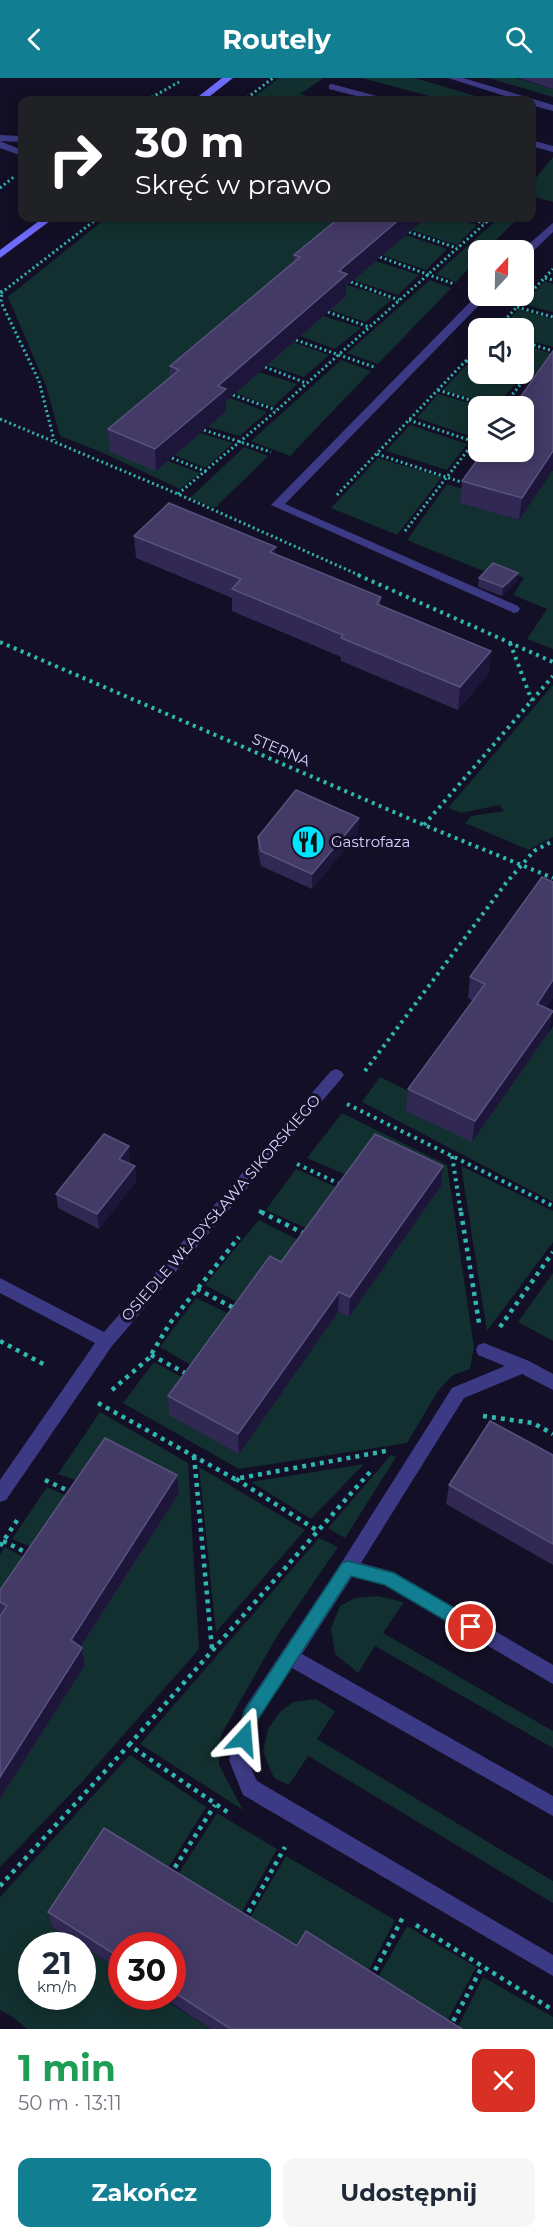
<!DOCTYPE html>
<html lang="pl">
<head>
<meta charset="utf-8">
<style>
  :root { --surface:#fff; --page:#f6f6f7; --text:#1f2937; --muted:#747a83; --accent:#117e91 }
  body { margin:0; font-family:Montserrat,sans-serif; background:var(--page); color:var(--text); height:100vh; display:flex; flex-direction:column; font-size:22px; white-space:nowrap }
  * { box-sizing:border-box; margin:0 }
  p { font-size:20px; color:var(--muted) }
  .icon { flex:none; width:33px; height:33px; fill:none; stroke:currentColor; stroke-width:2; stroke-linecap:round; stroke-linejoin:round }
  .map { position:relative; height:1951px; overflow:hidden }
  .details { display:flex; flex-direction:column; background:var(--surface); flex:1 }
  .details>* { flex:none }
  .top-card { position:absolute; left:18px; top:18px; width:518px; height:126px; border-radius:12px; box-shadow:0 3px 15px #0003; background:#202124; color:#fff; overflow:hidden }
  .needle { width:39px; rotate:22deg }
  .controls { position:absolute; left:468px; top:162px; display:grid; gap:12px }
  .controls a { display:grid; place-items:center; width:66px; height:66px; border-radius:12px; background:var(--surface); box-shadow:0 3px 15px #0003; font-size:30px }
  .speed { position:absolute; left:18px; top:1854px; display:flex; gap:12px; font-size:30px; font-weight:700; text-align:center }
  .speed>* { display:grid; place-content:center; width:78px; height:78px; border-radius:50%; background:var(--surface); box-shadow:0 3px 15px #0003; line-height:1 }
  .speed small { font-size:15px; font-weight:400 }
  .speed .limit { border:9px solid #d22; background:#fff; color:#111 }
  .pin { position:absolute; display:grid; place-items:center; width:51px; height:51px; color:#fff; margin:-26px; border:3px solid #fff; border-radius:50%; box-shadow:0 2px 6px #0007 }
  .me { position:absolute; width:66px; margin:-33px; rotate:19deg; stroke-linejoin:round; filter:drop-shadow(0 0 4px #0008) }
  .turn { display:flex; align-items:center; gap:21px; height:126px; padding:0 18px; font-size:27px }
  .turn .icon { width:78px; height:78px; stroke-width:2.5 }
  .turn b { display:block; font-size:42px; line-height:51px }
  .round { display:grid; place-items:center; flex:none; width:63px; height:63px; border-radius:12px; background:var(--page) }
  .summary { display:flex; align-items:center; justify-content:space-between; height:102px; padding:0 18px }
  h1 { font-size:36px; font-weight:700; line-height:45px; color:#1e9e55 }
  .primary-button { display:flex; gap:12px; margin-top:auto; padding:12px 18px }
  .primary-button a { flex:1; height:69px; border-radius:12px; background:var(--accent); color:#fff; font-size:24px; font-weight:700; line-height:69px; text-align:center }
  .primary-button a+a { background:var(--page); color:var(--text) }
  header { display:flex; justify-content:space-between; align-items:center; height:78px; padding:0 18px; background:var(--accent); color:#fff; font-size:27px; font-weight:700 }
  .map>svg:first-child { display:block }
  .green { fill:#12302f }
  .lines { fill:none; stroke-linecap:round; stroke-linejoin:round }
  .path-far2 { stroke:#2fb8b0; stroke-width:3; stroke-dasharray:2 3; stroke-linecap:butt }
  .path-far1 { stroke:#2fb8b0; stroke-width:4; stroke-dasharray:3 4.5; stroke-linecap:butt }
  .path { stroke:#2fb8b0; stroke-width:4.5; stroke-dasharray:4 5; stroke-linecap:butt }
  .lane { fill:#3d3a85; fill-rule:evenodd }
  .street { fill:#3d3a85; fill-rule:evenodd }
  .secondary { fill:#6f6bff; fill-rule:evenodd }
  .wall { fill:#312854 }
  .shaded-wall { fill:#1d163a }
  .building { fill:#433a66; stroke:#5a527e; stroke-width:1.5 }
  .route { fill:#117e91; stroke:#0b525e; stroke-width:1.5 }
  .labels { text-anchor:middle; stroke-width:6; stroke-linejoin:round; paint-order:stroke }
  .street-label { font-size:15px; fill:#d9d4ff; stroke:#130f26 }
  .poi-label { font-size:15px; fill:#d9d4ff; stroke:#130f26; text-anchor:start }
</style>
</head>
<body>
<header><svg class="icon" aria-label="back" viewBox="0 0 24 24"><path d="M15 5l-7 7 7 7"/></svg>Routely<svg class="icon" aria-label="search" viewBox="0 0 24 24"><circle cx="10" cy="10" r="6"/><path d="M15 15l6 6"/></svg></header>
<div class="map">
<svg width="553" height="1951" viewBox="0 0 553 1951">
  <rect width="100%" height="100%" fill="#130f26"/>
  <g class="green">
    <path d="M279,0H324L300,16L322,22H250Z"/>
    <path d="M362,0H415L489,22H444Z"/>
    <path d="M488,0H516L553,11V19Z"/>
    <path d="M553,79V124L531,118V106Z"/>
    <path d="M106,140H364L168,383L200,395L180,411L101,374L60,358L46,308L8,219Z"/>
    <path d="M426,140H453L477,147L457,167L411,152Z"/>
    <path d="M499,140L515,143L486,172H478V181L456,204L436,196Z"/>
    <path d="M406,157L447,171L426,192L382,177Z"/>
    <path d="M376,183L419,197L398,217L353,202Z"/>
    <path d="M430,202L451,210L378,286L347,275Z"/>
    <path d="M545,203L553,206V234L523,226Z"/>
    <path d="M347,207L392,221L366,244L330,232L338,215Z"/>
    <path d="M519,231L553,241V269L524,261V250H500Z"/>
    <path d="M323,238L361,250L335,271L300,258Z"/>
    <path d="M293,264L329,277L304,299L267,287Z"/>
    <path d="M524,267L553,276L544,305L514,296H524Z"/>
    <path d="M341,282L371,293L290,378L251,363Z"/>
    <path d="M466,287L478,291V296H494L518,303L496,328L443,312Z"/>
    <path d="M259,294L297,306L273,329L235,315Z"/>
    <path d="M438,316L480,328L478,352L473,359L417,340Z"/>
    <path d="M230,320L267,334L240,358L208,349L226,333L218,330Z"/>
    <path d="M410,347L467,366L447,392L386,373Z"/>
    <path d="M200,355L233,365L205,390L174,377Z"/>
    <path d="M244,369L268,378L215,430L190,420Z"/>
    <path d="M378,380L442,399L397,457L331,430Z"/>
    <path d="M553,392V571L527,561L547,531L513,517L524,500L499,491L483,493L407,462L447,406L469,413L461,425L519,442Z"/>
    <path d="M553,607V759L529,772L465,745L471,738L504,733L499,727L461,735L448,730Z"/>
    <path d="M553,948V1124L362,1024L380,999L417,1017L549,954Z"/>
    <path d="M342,1035L447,1087L474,1269L470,1291L453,1297L438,1313L407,1365L239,1391L123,1325L154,1284L192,1305L338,1234L349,1239L356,1101L307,1080Z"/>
    <path d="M461,1088L553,1133V1164L487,1253Z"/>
    <path d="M296,1091L347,1114L317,1155L266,1132Z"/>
    <path d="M259,1142L308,1167L248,1230L205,1207Z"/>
    <path d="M553,1195V1263L518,1244Z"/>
    <path d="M196,1220L240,1241L201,1293L160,1269Z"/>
    <path d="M100,1334L188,1385L199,1571L82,1704L0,1789V1721L74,1579L89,1407L58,1396Z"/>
    <path d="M391,1377L396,1379L345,1460L328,1450Z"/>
    <path d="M364,1386L311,1441L251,1404Z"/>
    <path d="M199,1389L305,1452L216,1554Z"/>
    <path d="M47,1409L78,1423L43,1474L12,1461Z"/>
    <path d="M319,1460L338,1469L277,1558L221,1657L219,1687L243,1732L140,1666Z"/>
    <path d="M5,1469L35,1486L0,1536V1477Z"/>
    <path d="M377,1518L404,1524L383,1555L553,1653V1670L375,1568L358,1595L335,1576L331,1550L340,1528L355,1520Z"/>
    <path d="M316,1621L335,1633L317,1661L553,1803V1825L308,1678L289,1707L274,1700L263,1674L268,1651L280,1634L293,1624Z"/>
    <path d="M130,1677L206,1729L162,1800L52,1849L81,1867L32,1868V1918H82L83,1868L121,1893L122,1918L161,1919L211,1951H27L14,1940L0,1932V1819Z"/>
    <path d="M217,1735L277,1771L236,1845L172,1806Z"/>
    <path d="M286,1778L395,1842L363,1904L297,1883L244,1850Z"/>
    <path d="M407,1848L476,1889L443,1951L372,1910Z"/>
    <path d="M483,1899L553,1939V1951H457Z"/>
  </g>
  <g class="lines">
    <g class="path-far2">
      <path d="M247,20L273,0"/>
      <path d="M147,22L179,4"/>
      <path d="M0,110L15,98"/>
      <path d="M464,140L484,145"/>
      <path d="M409,154L457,170"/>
      <path d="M380,179L454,206"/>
      <path d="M545,200L553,202"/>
      <path d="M351,204L399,222"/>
      <path d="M0,213L2,214L1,224L39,303L54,362"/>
      <path d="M1,215L98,140"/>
      <path d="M517,229L553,239"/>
      <path d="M328,234L369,249"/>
      <path d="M497,250L553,191"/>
      <path d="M296,262L374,289"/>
      <path d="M524,264L553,273"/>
      <path d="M466,283L478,287"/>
      <path d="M265,289L306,305"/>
      <path d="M438,312L489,328"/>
      <path d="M233,317L276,332"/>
      <path d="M503,328L524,302L504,296"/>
      <path d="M0,341L178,416L361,498"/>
      <path d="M409,342L478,365"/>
      <path d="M204,352L271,374"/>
      <path d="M377,376L464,405"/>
      <path d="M172,380L207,394"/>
      <path d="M178,416L276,333L491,140"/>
      <path d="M337,417L478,270"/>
      <path d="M405,453L478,359"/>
    </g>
    <g class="path-far1">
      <path d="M358,497L553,584"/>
      <path d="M0,564L424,747L553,800"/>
      <path d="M510,565L532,623"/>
      <path d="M424,747L553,598"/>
      <path d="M365,993L506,805L534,773L553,763"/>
      <path d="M347,1026L553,1128"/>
      <path d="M452,1078L461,1135"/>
      <path d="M297,1086L342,1107"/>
      <path d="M259,1133L264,1135"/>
    </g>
    <g class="path">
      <path d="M261,1134L307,1157"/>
      <path d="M461,1134L479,1245"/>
      <path d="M197,1211L236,1231"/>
      <path d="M500,1249L553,1174"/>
      <path d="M0,1263L47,1288"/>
      <path d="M151,1277L187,1296"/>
      <path d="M112,1312L149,1280L170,1245L239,1159"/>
      <path d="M98,1325L235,1401L386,1373"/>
      <path d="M483,1338L533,1345L553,1356"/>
      <path d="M194,1378L212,1571"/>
      <path d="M236,1401L318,1453"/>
      <path d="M45,1402L71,1414"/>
      <path d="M3,1463L29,1476"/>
      <path d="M0,1468L18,1441"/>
      <path d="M129,1667L370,1394"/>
      <path d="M170,1797L215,1727"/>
      <path d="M0,1808L129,1667L229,1735"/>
      <path d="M244,1842L285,1769"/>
      <path d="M416,1847L553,1932"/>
      <path d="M371,1900L403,1839"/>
      <path d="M449,1951L482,1889"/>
    </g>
    <g class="lane">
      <path d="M332,6L384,20L386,22H372L329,11V7Z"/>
      <path d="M531,62L553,68V74L531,68Z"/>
    </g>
    <g class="street">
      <path d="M448,0H463L553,27V33L531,27V22H518Z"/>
      <path d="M0,57L22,58V64L0,63L22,72V78L0,70Z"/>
      <path d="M553,145V154L528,178L524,179V172H522Z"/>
      <path d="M478,216L488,218L285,426L518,528L520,531L518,534L514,535L271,427Z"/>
      <path d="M336,991L341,993L344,997L341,1001L112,1268L6,1422L0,1424V1402L95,1265L0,1215V1200L104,1254L331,993Z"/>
      <path d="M484,1265L529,1283L553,1296V1312L522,1296L464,1320L361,1485L394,1494L553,1587V1606L384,1507L352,1499L302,1576L553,1718V1738L292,1590L259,1641L247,1682L257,1703L553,1877V1898L243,1717L229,1682L244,1631L342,1484L452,1310L505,1288L478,1277L476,1272L478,1267Z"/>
    </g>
    <g class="secondary">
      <path d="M222,0H233L205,22H194Z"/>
      <path d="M43,140H54L0,180V172Z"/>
    </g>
  </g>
  <g class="wall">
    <path d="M519,0H553V11Z"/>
    <path d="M339,140H426L346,208V218L226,323V333L156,393L110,374L108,351L170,299V288L294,185V177Z"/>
    <path d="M553,273V391L519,442L460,425L462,403Z"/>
    <path d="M134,458L276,477L381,519L380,527L491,573L489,595L458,632L341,583V579L232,533V520L136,480Z"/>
    <path d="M518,495L517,503L502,518L478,509L479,500Z"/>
    <path d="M359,740L358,755L312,811L261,788L258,774V759Z"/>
    <path d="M553,804V920L546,930L549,954L472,1064L406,1033L408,1011L473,923L468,920L470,899Z"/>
    <path d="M130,1083L128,1085L135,1088L136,1103L99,1151L58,1130L56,1116Z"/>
    <path d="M441,1108L349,1239L338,1234L239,1376L169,1337L168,1318Z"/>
    <path d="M553,1377V1487L446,1426L449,1407Z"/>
    <path d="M177,1397L179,1415L81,1569L82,1570L85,1587L0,1721V1512Z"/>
    <path d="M48,1834L297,1868L462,1951H211L161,1918H172V1868H122V1893L52,1849Z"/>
  </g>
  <g class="shaded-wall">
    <path d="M401,140H426L346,208V218L226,323V333L156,393L155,371L218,308L339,193Z"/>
    <path d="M553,373V391L519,442L522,420Z"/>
    <path d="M276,469V491L270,474Z"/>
    <path d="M518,495L517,503L502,518L503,509Z"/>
    <path d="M491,573L489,595L458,632L460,609Z"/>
    <path d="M359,740L358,755L312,811V796Z"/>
    <path d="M553,902V920L534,947L537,926Z"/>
    <path d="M553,933L549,954L472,1064L475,1043Z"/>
    <path d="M129,1068L130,1083L120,1095L119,1081Z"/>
    <path d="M135,1088L136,1103L99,1151L97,1136Z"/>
    <path d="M443,1088L441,1108L349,1239L350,1219Z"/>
    <path d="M339,1214L338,1234L239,1376L238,1356Z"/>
    <path d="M177,1397L179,1415L74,1579L71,1562Z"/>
    <path d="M82,1570L85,1587L0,1721V1699Z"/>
  </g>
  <g class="building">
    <path d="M339,140H401L339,193L347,196L218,308L226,311L155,371L108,351L179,292L170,288L300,179L294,177Z"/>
    <path d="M553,273V373L522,420L462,403L483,374H524V328H514Z"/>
    <path d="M169,425L276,469L270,474L381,519L377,526L491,573L460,609L341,560L343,557L232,511L241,501L134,458Z"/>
    <path d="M493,485L518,495L503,509L479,500Z"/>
    <path d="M296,712L359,740L312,796L261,773L258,759Z"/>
    <path d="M542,799L553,804V902L537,926L553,933L475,1043L408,1011L485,906L470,899Z"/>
    <path d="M104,1056L129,1068L119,1081L135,1088L97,1136L56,1116Z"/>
    <path d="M375,1056L443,1088L350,1219L339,1214L238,1356L168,1318L270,1178L281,1184Z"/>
    <path d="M490,1343L553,1377V1466L449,1407Z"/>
    <path d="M105,1360L177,1397L71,1562L82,1570L0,1699V1538L7,1528L0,1524V1512Z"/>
    <path d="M104,1750L297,1868L306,1853L462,1951H231L172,1913V1868H122V1881L48,1834Z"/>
  </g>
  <path class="route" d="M348,1483L394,1495L477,1543L479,1549L477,1554L471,1556L465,1554L385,1507L351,1498L258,1641L250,1666L244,1668L238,1666L236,1660L245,1632L342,1485Z"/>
  <defs>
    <g id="restaurant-disc" transform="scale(1.725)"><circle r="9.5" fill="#00e5ff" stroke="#130f26"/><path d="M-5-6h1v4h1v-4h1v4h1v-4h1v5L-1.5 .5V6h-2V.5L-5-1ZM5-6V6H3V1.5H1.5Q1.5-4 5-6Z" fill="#111"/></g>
  </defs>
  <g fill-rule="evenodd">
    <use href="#restaurant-disc" x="308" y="764"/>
  </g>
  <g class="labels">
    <g class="street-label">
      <text transform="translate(281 672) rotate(23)" y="5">STERNA</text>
      <text transform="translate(221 1130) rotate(-49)" y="5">OSIEDLE WŁADYSŁAWA SIKORSKIEGO</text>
    </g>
    <g class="poi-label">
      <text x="331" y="769">Gastrofaza</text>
    </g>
  </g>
</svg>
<div class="controls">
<a><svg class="needle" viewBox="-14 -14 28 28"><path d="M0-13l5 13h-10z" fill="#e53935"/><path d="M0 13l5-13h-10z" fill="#747a83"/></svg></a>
<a><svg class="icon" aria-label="sound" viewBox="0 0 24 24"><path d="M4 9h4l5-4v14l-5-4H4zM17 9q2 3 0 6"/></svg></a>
<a><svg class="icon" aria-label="layers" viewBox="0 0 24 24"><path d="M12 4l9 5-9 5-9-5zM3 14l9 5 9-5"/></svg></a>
</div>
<div class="speed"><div>21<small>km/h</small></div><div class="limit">30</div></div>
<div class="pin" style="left:471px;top:1549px;background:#d93025"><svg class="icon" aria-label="arrive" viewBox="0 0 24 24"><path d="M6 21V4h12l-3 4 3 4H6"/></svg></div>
<svg class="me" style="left:244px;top:1660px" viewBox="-20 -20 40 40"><path d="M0-17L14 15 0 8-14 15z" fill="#117e91" stroke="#fff" stroke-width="4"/></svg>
<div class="top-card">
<div class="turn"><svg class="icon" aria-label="right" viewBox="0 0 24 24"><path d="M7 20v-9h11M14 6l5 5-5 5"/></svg><div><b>30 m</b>Skręć w prawo</div></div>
</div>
</div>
<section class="details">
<div class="summary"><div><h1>1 min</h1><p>50 m · 13:11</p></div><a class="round" style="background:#d93025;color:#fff"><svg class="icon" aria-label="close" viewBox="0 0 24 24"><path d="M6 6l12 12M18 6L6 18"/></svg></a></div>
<div class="primary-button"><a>Zakończ</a><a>Udostępnij</a></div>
</section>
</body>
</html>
